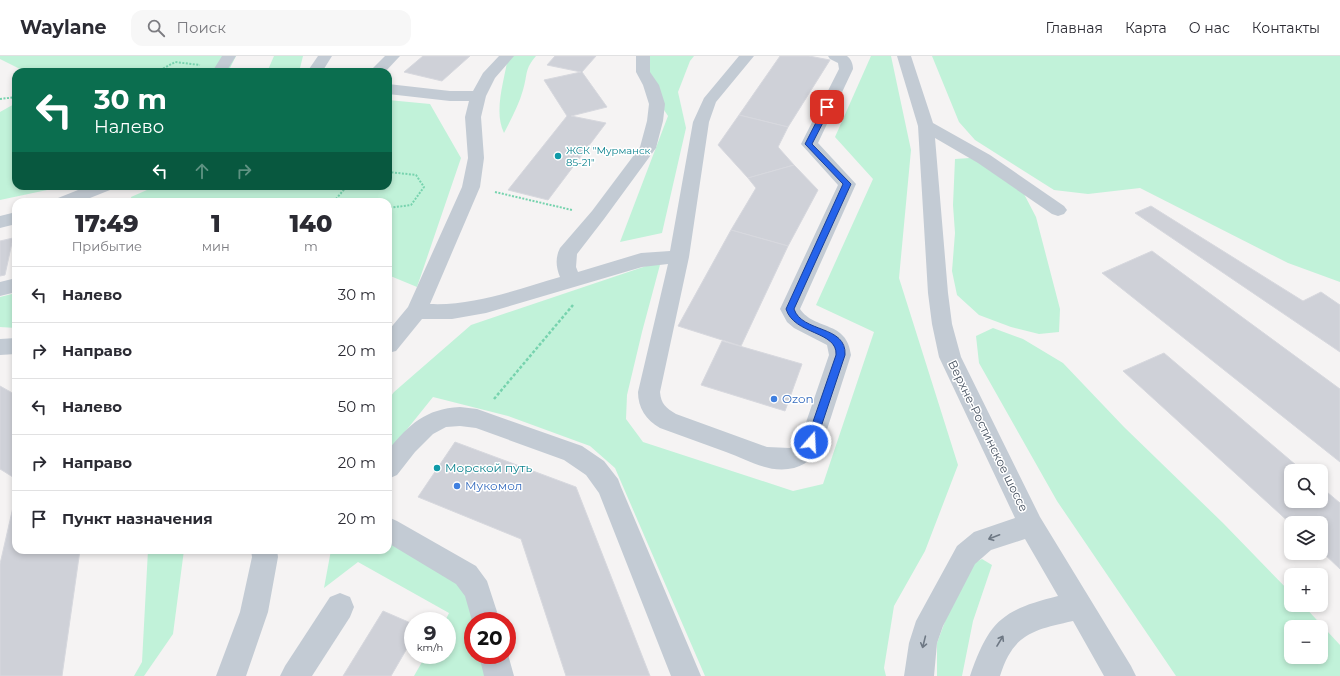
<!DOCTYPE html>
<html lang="ru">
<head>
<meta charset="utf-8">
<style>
  :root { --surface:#fff; --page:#f7f7f7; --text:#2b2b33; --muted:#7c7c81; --line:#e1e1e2 }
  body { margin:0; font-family:Montserrat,sans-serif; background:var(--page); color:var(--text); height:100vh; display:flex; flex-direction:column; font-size:15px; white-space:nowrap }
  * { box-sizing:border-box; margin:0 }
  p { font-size:13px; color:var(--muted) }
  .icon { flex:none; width:22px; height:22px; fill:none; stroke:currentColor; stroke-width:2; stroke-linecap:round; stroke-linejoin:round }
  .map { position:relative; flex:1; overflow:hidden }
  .drawer { position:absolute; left:12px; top:142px; width:380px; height:356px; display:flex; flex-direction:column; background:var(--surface); border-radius:12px; box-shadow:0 2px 6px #0003 }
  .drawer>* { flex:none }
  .hud { position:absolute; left:12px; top:12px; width:380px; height:122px; border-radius:12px; box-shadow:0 2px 6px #0003; background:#0b6e4f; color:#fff; overflow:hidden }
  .tools { position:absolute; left:1284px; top:408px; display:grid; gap:8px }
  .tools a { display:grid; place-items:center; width:44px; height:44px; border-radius:8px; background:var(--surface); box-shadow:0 2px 6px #0003; font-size:20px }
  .speed { position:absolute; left:404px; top:556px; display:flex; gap:8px; font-size:20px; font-weight:700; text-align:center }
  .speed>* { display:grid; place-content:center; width:52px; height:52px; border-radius:50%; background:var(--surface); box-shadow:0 2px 6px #0003; line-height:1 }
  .speed small { font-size:10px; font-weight:400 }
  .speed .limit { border:6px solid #d22; background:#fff; color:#111 }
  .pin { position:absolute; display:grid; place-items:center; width:34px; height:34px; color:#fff; margin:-17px; border-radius:8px; box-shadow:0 2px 6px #0006 }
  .me { position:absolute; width:44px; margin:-22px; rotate:19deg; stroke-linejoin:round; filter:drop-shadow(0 0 3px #0008) }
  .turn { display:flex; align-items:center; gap:14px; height:84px; padding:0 16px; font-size:18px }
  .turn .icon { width:52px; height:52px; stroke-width:2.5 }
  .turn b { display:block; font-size:28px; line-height:34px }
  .lanes { display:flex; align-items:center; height:38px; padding:0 16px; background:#0003; justify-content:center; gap:20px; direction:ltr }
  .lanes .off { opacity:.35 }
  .eta { display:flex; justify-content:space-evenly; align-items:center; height:68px; text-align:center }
  .eta b { font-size:24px; font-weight:800; line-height:28px }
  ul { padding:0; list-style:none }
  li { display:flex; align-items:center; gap:12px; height:56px; padding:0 16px; border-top:1px solid var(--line) }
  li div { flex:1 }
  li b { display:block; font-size:15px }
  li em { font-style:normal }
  header { display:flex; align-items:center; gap:24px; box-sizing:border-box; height:56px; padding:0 20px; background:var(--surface); border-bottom:1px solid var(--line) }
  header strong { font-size:19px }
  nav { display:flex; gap:22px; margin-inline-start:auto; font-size:14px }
  .search { width:280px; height:36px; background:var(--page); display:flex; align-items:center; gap:10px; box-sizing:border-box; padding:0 14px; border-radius:12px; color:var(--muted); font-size:15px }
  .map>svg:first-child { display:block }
  .green { fill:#c1f2d9; fill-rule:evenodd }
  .building { fill:#cfd1d8; stroke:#d7d8de }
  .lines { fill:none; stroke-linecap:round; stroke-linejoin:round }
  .path-far1 { stroke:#77d3ae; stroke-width:2; stroke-dasharray:2 1.5; stroke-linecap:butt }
  .path { stroke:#77d3ae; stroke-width:2.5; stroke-dasharray:3 2; stroke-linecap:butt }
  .minor { fill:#c3cbd4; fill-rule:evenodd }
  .oneway { stroke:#6e7884 }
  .route { fill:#2563eb; stroke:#184099 }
  .culture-dot { fill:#0f9aa8; stroke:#fff; stroke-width:1.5 }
  .shop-dot { fill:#3f7fe0; stroke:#fff; stroke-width:1.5 }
  .labels { text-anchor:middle; stroke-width:3; stroke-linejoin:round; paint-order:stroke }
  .far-culture-label { font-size:10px; fill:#0d838f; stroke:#fff; text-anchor:start }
  .shop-label { font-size:12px; fill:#366cbe; stroke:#fff; text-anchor:start }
  .street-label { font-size:12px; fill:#495462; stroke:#fff }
  .culture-label { font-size:12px; fill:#0d838f; stroke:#fff; text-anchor:start }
</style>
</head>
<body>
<header>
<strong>Waylane</strong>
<div class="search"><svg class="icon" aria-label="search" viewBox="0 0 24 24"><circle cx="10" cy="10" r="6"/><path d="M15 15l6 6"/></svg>Поиск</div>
<nav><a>Главная</a><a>Карта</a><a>О нас</a><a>Контакты</a></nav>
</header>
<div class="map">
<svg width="1340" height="620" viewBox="0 0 1340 620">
  <rect width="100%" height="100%" fill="#f5f3f3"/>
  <g class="green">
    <path d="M0,0H236L228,16H26L0,3Z"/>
    <path d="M274,0H303L299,16H267Z"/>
    <path d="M508,0H536C524,14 528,18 523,34C519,49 511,63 504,77C493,55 505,23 508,0Z"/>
    <path d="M647,0H694L690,5L678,36L686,72L662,177L620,186L668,60L638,14Z"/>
    <path d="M871,0H891L911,94L899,222L958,409L925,495L894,550L884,612L886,620H705L615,412L590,390L508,360L433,341L388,397V344L394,336L471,269L661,205L642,276L627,339L626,363L643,386L793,435L823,428L874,276L816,249L873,123L835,81Z"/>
    <path d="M932,0H1340V226L1288,207L1140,132L1088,138L1054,134L975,84L959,66Z"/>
    <path d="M388,44L430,48L461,102L417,231L388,219V146H132L131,141L156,130H388Z"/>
    <path d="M16,47V130H66L0,144V56Z"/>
    <path d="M970,102L992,113L1024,138L1036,161L1060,253L1059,276L1039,278L1011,271L979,259L957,239L952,215L955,177L953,149L955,103Z"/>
    <path d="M16,237V272L0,271V241Z"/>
    <path d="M993,272L1023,283L1063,307L1124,371L1223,467L1291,537V549H1303L1340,589V620H1176L1057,445L979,307L976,280ZM1291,571H1321V601H1291Z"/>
    <path d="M388,478L460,514L473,567V599H481L487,620H414L426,599H447V565H445L449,557L358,506L324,532L331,494H388Z"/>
    <path d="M148,494H184L173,578L144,620H134L142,606Z"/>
    <path d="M982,503L992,509L973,565L962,620H937V587L947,560L972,508Z"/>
  </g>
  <g class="building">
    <path d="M423,0H470L442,25L404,16Z"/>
    <path d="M555,0H596L582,16L607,51L571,60L606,67L548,144L508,134L567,60L544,24L581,16L547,9Z"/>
    <path d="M780,0H809L830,4L788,71L739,59Z"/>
    <path d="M739,59L788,71L778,91L794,109L748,122L718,89Z"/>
    <path d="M794,109L818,134L788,190L731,174L756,132L748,122Z"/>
    <path d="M1151,150L1303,245L1321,236L1340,249V296L1135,157Z"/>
    <path d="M731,174L788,190L741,290L678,270Z"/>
    <path d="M13,182L5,219L0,220V185Z"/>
    <path d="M1152,195L1340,333V406L1102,217Z"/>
    <path d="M722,285L802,308L785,355L701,329Z"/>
    <path d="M1164,297L1303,415H1291V445H1321V431L1340,447V513L1321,495V467L1291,468L1123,315Z"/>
    <path d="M0,330L16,339V423L0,413Z"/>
    <path d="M455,386L576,431L650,620H566L521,483L418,441Z"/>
    <path d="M16,438V494H80L62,620H0V508Z"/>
    <path d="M383,555L413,568V582L391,620H343Z"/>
  </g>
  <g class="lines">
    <g class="path-far1">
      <path d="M157,16L175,6L200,9"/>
      <path d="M0,43L16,41"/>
      <path d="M388,116L416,119L424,131L411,149L388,152"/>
      <path d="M495,136L572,154"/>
      <path d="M338,146L336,143L347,130"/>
    </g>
    <path class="path" d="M494,343L573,249"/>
    <g class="minor">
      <path d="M222,0H236L226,16H212Z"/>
      <path d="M318,0H332L322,16H307Z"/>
      <path d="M385,0H400L385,16H369Z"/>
      <path d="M499,0H514L495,22L486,40L481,61L484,102L480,131L430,248C475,250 518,233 560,221C556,211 555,202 560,192L592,155L640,91L647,65L649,48L643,29L636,16V0H650V16L659,29L665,48L663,65L656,92L604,163L577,198L576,211L578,216L641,197L670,195L693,66L704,42L739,0H754L716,46L709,66L689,201L660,336C661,348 666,352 676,358L767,391L790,392L801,381L829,299L827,289L794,272L787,266L780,253L838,129L801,88L839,13L838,7L830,3L828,0H847C851,3 853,8 853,13L818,87L856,128L800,253C815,275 847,264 851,299L823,386C816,401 805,411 788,413C767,416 745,403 726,396C704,388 682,380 660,372C646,364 638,352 638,336L668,208L642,211L486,257L452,263H422L396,295L388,297V275L408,251L462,131L468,102L465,61L469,45H450L388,38V28L450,35H473L483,17Z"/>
      <path d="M897,0H911L933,67L990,99L1064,150L1067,154L1064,158L1058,160L1052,158L978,107L935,82L948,237L952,268L961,301L1040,461L1131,610L1136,620H1104L1073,565C1033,574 1013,578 1000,620H970C989,565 1002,554 1058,540L1025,483L991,494L975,508L943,570L937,587L934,620H904L909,587L916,565L957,490L974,476L1015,462L939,301L932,268L928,237L918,70Z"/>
      <path d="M88,130H113L110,134L80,146H55L58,142Z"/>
      <path d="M16,156V168L0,172V160Z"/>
      <path d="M16,222V236L0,240V226Z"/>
      <path d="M16,282V298L0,299V283Z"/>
      <path d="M460,351L477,353L582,390L604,405L618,423L621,431L701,620H671L599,437L586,419L564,404L476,372L460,370L446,371L433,378L415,396L397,419L388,423V394C410,368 425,353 460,351Z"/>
      <path d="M388,461L397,465L476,510L487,525L500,565H473V568L465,540L456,528L388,487Z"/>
      <path d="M251,494H277L278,501L268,556L246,620H216L240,556L252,501Z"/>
      <path d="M340,537L350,541L354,551L350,561L312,620H280L285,610L330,541Z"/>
      <path d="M507,595L514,620H484L479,599H507Z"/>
    </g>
  </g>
  <defs><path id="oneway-shaft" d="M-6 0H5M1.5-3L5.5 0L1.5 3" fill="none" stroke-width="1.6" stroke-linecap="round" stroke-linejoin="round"/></defs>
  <g class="oneway">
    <use href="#oneway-shaft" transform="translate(994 481) rotate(159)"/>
    <use href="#oneway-shaft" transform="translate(1000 585) rotate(-59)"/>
    <use href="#oneway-shaft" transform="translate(924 586) rotate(104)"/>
  </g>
  <path class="route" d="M825,49L831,51L812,88L851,128L794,253C802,277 847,269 845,299L816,386L815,388L811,390L808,388L806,386L836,299C838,275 794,279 786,253L843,128L805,88Z"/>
  <g class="culture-dot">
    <circle cx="558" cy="100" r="4"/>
    <circle cx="437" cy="412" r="4"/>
  </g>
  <g class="shop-dot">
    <circle cx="774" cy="343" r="4"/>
    <circle cx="457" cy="430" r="4"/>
  </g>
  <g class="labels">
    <g class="far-culture-label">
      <text x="566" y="98">ЖСК "Мурманск<tspan x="566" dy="12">85-21"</tspan></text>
    </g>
    <g class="shop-label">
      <text x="782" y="347">Ozon</text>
      <text x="465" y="434">Мукомол</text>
    </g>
    <g class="street-label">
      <text transform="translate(988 380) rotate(64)" y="4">Верхне-Ростинское шоссе</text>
    </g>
    <g class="culture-label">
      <text x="445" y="416">Морской путь</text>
    </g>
  </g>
</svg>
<div class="tools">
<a><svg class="icon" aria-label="search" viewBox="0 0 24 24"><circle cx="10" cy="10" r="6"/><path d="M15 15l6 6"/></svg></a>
<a><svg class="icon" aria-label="layers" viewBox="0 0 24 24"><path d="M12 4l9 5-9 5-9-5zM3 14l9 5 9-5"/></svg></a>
<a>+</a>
<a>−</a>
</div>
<div class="speed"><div>9<small>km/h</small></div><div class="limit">20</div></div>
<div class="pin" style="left:827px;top:51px;background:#d93025"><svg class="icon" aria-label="arrive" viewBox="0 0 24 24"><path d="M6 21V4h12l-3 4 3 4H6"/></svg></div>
<svg class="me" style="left:811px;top:386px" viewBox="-20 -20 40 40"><circle r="17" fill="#2563eb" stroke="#fff" stroke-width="3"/><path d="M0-11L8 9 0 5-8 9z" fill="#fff"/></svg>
<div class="hud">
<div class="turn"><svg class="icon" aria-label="left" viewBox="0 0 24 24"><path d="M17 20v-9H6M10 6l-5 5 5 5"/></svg><div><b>30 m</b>Налево</div></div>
<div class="lanes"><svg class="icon" aria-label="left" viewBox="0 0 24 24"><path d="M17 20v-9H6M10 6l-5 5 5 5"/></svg><svg class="icon off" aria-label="ahead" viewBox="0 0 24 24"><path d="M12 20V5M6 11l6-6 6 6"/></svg><svg class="icon off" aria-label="right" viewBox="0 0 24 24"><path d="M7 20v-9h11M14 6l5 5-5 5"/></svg></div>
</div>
<section class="drawer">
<div class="eta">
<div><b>17:49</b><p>Прибытие</p></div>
<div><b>1</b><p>мин</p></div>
<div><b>140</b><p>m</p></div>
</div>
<ul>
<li><svg class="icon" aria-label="left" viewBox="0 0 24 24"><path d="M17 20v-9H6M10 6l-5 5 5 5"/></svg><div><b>Налево</b></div><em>30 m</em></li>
<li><svg class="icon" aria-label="right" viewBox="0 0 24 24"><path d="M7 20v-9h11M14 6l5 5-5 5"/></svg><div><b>Направо</b></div><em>20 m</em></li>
<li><svg class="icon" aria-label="left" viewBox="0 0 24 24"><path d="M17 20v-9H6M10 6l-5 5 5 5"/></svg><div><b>Налево</b></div><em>50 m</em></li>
<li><svg class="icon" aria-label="right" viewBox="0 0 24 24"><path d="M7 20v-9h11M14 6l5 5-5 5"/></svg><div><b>Направо</b></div><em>20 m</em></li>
<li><svg class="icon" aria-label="arrive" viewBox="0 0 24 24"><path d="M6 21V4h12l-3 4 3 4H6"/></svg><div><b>Пункт назначения</b></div><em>20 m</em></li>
</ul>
</section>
</div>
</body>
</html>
